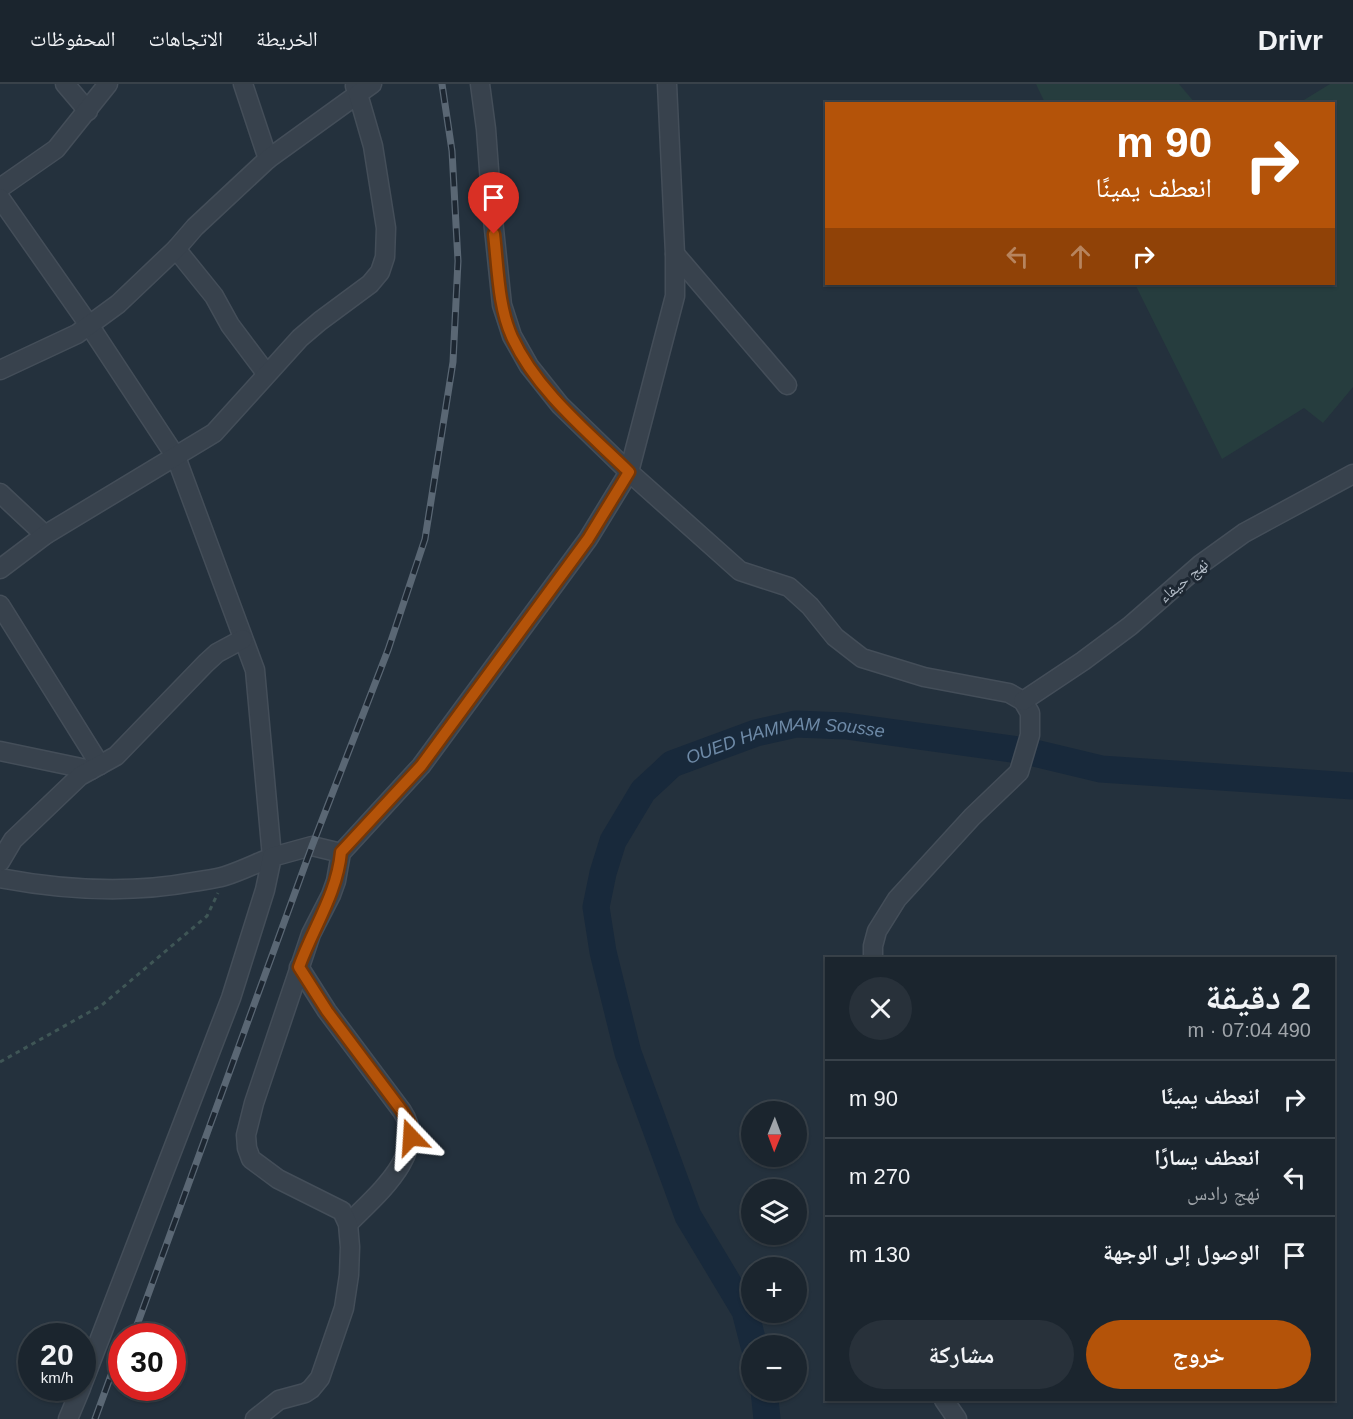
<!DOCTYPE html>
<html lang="ar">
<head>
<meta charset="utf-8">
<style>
  :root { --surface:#1b252e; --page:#28313a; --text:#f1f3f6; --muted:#a0a5aa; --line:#39424a; --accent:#b45309 }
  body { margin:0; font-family:Helvetica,"Noto Naskh Arabic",sans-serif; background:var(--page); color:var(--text); direction:rtl; height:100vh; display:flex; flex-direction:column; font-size:22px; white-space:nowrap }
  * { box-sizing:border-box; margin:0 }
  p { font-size:20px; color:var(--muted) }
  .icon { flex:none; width:33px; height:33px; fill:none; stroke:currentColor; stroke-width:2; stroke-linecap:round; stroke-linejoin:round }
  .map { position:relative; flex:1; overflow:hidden; direction:ltr }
  .drawer { position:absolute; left:825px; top:873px; width:510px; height:444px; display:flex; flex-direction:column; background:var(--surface); border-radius:0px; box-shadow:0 2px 4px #0004,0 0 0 2px var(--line); direction:rtl }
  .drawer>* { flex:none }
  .guide { position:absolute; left:825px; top:18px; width:510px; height:183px; border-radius:0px; box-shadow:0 2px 4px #0004,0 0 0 2px var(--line); direction:rtl; background:#b45309; color:#fff; overflow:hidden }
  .needle { width:39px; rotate:181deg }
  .tools { position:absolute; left:741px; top:1017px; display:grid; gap:12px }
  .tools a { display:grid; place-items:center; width:66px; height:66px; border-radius:50%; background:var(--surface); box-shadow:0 2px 4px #0004,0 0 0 2px var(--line); font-size:30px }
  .speed { position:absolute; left:18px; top:1239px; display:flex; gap:12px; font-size:30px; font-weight:700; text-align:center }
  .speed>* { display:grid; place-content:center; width:78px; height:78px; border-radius:50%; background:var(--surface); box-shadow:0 2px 4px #0004,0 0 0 2px var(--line); line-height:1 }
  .speed small { font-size:15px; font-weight:400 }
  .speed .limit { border:9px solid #d22; background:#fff; color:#111 }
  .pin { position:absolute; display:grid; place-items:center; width:51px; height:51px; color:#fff; margin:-62px -26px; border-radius:50% 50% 50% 0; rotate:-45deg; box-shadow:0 0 6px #0007 }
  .pin .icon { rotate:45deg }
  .me { position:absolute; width:66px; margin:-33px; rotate:340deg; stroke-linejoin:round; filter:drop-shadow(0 0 4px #0008) }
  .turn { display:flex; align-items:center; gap:21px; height:126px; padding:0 24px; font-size:27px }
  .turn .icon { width:78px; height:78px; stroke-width:2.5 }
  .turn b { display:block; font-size:42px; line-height:51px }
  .lanes { display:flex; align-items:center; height:57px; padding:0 24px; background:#0003; justify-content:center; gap:30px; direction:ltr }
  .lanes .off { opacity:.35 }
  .round { display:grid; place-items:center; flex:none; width:63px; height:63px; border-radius:32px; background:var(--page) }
  .overview { display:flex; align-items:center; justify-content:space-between; height:102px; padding:0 24px }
  h1 { font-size:36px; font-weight:700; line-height:45px }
  .cta { display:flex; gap:12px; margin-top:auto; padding:12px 24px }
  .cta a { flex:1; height:69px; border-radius:36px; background:var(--accent); color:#fff; font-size:24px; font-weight:700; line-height:69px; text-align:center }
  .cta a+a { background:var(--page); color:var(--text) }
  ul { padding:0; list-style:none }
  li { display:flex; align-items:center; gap:18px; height:78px; padding:0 24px; border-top:2px solid var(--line) }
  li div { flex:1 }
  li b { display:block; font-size:22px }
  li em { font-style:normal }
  header { display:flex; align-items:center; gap:36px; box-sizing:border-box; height:84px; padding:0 30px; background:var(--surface); border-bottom:2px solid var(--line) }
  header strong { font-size:28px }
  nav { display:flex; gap:33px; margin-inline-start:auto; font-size:21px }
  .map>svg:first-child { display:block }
  .green { fill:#263d3e }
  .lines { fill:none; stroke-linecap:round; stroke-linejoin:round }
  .river { stroke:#18293b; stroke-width:27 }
  .minor-casing { stroke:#444e59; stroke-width:21 }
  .path { stroke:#3f5656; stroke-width:3; stroke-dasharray:4.5 4.5; stroke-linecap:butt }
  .minor { stroke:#38424d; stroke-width:18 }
  .rail-casing { stroke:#5a6774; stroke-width:7 }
  .rail { stroke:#1d2732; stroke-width:4.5; stroke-dasharray:14; stroke-linecap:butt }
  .route-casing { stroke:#753606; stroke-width:15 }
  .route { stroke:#b45309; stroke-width:10 }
  .labels { text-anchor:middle; stroke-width:6; stroke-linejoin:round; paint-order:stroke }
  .street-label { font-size:16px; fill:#b4bdc8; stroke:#1d2732 }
  .water-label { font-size:18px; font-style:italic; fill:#6e8aa7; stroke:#1d2732 }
</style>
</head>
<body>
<header>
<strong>Drivr</strong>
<nav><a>الخريطة</a><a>الاتجاهات</a><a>المحفوظات</a></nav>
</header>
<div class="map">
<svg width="1353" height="1335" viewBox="0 0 1353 1335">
  <rect width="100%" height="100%" fill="#24313d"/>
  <g class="green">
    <path d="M1036,0H1179L1195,19H1045Z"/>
    <path d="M1330,0H1353V303L1323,339L1304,324L1222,375L1135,200H1334V20L1299,19Z"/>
  </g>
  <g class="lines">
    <g class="river">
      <path id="s1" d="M754,1262L745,1227L688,1132L628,969L603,868L596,823L603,789L613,757L643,707L672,680L756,649L796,640L846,642L1026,667L1101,685L1353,702"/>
      <path d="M764,1306L767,1335"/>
    </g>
    <g class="minor-casing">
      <g id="minor">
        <path d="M65,0L88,27"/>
        <path d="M243,0L268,75"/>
        <path d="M480,0L486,45L492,126L502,221L512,252L529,282L560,321L629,388L740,487L789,503L810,522L835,553L862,574L924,593L1009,609L1023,617L1030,629V651L1019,688L972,733L897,815L877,847L873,862V874"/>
        <path d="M0,104L56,65L108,0"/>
        <path d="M0,114L89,241L176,373L255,586L272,773C257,779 241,787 225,792C215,795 204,796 193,798C129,810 64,806 0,794"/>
        <path d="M176,165L214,212L230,241L266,289"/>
        <path d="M675,170L787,301"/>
        <path d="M0,286L77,250L118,220L176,165L195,143L268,75L358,10L355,2"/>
        <path d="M0,409L45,451"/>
        <path d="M0,485L45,451L214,349L300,254L320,237L370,200L380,188L385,173L386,144L373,62L358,10L372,0"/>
        <path d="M0,521L100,681"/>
        <path d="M1023,617L1083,577L1130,542L1201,480L1244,449L1353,390"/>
        <path d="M0,667L91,686"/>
        <path d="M0,778L13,756L80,692L116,672L206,579L217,569L243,555"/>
        <path d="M299,883L327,927L402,1027C430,1069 375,1112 348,1140"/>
        <path d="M82,1301L231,914L265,806L272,773L312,762L341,769"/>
        <path d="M944,1316L957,1335"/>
        <path d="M68,1335L81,1304"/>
        <path d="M255,1335L279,1316L305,1309L311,1305L320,1294L344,1224L349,1191L350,1163L348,1140L342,1127L278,1095L251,1075L247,1064L246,1051L254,1019L311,850L331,811L336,797L341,769L421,682L588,455L629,388L675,212V170L667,0"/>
      </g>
    </g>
    <path class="path" d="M0,978L102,921L207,832L218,809"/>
    <use href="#minor" class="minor"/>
    <g class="rail-casing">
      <g id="rail">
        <path d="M133,1252L312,762L388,566L425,455L453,278L458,177L452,67L442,0"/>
        <path d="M95,1335L122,1261"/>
      </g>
    </g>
    <use href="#rail" class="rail"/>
  </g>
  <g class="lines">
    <g class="route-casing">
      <path id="route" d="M411,1053L410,1040L402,1027L327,927L299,883C313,844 337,810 341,768L421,682L588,455L629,388C587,347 537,307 512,253C498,222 498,184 494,150"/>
    </g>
    <use href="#route" class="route"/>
  </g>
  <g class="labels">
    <g class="street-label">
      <text transform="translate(1183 496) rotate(-40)" y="6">نهج حيفاء</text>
    </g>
    <g class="water-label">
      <text dy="6" stroke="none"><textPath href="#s1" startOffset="754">OUED HAMMAM Sousse</textPath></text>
    </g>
  </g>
</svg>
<div class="tools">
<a><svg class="needle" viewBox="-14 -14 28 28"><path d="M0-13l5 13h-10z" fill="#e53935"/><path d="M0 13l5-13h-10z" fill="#a0a5aa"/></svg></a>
<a><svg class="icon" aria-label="layers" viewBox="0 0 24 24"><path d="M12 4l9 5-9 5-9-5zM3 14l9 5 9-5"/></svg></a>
<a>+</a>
<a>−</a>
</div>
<div class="speed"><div>20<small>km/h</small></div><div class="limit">30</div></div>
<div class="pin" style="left:494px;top:150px;background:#d93025"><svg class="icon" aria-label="arrive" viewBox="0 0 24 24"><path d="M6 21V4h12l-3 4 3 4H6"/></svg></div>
<svg class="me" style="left:411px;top:1053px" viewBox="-20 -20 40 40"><path d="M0-17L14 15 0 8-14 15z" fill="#b45309" stroke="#fff" stroke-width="4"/></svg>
<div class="guide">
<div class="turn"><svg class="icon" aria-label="right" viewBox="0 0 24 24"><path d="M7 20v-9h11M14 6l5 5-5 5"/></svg><div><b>90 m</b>انعطف يمينًا</div></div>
<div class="lanes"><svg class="icon off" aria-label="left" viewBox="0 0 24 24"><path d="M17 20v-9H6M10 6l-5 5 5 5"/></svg><svg class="icon off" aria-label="ahead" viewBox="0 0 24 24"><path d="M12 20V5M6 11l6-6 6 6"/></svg><svg class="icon" aria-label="right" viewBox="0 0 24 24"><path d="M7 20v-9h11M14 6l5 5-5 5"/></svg></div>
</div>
<section class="drawer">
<div class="overview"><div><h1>2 دقيقة</h1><p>490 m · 07:04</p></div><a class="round"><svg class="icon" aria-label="close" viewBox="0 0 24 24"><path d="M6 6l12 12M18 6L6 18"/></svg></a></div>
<ul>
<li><svg class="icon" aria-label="right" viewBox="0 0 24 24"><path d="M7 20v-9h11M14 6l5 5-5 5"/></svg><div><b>انعطف يمينًا</b></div><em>90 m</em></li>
<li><svg class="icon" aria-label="left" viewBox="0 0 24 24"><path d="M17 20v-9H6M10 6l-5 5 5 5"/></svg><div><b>انعطف يسارًا</b><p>نهج رادس</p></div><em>270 m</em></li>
<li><svg class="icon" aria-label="arrive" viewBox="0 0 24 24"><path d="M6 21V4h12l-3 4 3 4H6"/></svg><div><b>الوصول إلى الوجهة</b></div><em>130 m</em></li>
</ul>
<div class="cta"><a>خروج</a><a>مشاركة</a></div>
</section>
</div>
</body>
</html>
